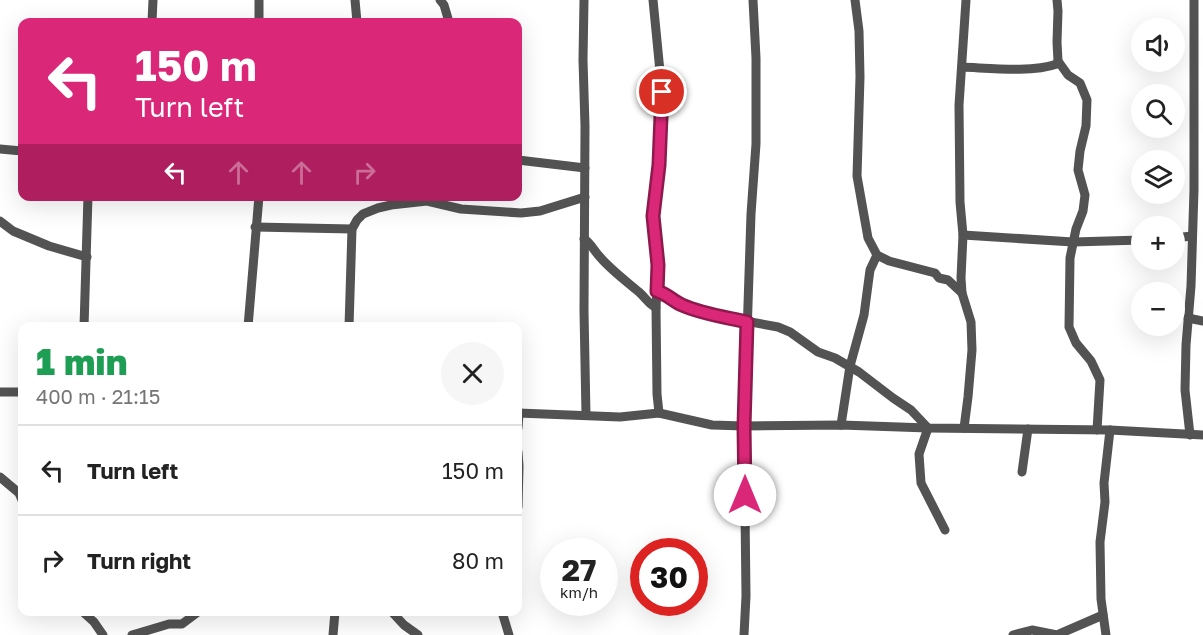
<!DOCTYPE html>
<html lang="en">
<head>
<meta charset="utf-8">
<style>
  :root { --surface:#fff; --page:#f6f6f6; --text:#222; --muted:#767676; --line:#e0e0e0 }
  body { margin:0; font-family:"Golos Text",sans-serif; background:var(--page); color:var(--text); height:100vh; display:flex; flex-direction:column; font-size:22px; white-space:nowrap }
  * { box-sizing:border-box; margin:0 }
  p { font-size:20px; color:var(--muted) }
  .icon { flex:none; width:33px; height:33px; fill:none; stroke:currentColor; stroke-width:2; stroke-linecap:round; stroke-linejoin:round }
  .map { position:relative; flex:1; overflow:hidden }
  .panel { position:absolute; left:18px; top:322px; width:504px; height:294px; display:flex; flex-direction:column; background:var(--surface); border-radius:12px; box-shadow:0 6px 24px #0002 }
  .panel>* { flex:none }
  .top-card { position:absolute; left:18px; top:18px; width:504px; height:183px; border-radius:12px; box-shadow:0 6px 24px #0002; background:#db2777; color:#fff; overflow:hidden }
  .fabs { position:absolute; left:1131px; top:18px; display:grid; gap:12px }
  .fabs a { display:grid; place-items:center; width:54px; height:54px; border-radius:50%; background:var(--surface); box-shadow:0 6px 24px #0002; font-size:30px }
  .speed { position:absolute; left:540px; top:538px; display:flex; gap:12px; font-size:30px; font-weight:700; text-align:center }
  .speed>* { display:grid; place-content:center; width:78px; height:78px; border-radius:50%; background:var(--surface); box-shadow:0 6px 24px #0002; line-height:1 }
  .speed small { font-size:15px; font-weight:400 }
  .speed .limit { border:9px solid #d22; background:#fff; color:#111 }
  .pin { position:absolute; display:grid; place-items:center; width:51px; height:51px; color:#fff; margin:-26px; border:3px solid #fff; border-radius:50%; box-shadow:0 2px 6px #0007 }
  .me { position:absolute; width:66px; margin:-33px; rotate:0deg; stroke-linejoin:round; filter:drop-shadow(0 0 4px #0008) }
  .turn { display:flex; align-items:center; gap:21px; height:126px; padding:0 18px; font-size:27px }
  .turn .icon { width:78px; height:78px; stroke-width:2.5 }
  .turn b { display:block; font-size:42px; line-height:51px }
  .lanes { display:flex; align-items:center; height:57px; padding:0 18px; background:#0003; justify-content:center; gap:30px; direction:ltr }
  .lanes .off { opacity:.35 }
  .round { display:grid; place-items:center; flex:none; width:63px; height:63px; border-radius:32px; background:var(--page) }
  .overview { display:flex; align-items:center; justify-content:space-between; height:102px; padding:0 18px }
  h1 { font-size:36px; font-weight:800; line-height:45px; color:#1e9e55 }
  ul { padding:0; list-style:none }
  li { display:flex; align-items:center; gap:18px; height:90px; padding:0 18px; border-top:2px solid var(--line) }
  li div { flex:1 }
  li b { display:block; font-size:22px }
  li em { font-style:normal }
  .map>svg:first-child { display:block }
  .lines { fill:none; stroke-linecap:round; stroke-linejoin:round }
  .minor { stroke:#535353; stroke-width:9 }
  .route-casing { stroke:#8e194d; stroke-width:15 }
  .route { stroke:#db2777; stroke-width:10 }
</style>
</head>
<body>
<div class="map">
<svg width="1203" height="635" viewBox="0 0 1203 635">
  <rect width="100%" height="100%" fill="#fff"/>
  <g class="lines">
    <g class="minor">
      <path d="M355,0L357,22"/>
      <path d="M440,0L444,5L449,22"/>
      <path d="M584,0L583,60L585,126L584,311L586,415"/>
      <path d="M653,0L662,92L659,165L653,216L658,265L656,308L657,394L659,413"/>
      <path d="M855,0L859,31L860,77L857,176L868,238L877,255L889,261L935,273L939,278L948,280L962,293"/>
      <path d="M1057,0L1058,11L1057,42L1058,61L1068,75L1080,83L1087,100L1086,126L1080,151L1078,170L1085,195L1083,211L1076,229L1070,258L1069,327L1076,343L1091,361L1100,380L1097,430"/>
      <path d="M152,22L153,0"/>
      <path d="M259,22V0"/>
      <path d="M962,67C989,68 1031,73 1057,64L1058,61"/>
      <path d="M0,149L22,151"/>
      <path d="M518,160L585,168"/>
      <path d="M0,221L13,231L49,246L87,257"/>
      <path d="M255,227L352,229"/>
      <path d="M963,235L1073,242L1142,240"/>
      <path d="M1174,238L1192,236"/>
      <path d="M584,239C591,243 594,251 600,257C611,270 626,281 639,292C647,299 646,302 656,308"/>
      <path d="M657,291L665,293L681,304L707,314L778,327L790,332L818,352L835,358L859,372L893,398L911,410L928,428L919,454L921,483L945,530"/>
      <path d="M1188,318L1203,321"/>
      <path d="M84,327L88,196"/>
      <path d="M248,327L259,196"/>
      <path d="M349,327L352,229L357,220L363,214L378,208L391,205L427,201L461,209L521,213L540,211L585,197"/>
      <path d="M0,392H22"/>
      <path d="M518,413L620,417L659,413L712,425L744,426L841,425L928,428L1110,430L1203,435"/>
      <path d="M841,425L850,366L864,315L870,270L877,255"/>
      <path d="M518,428L519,413"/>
      <path d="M964,428L968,397L972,350L971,322L962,293L961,278L963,235L960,202L959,105L966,0"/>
      <path d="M1190,435L1185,390L1186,345L1191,286L1194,190V0"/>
      <path d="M518,452L519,466L518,507"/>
      <path d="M1022,472L1028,429"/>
      <path d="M0,477L19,493L22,500"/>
      <path d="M83,612L94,622L103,635"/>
      <path d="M392,612L404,625L418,635"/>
      <path d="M502,612L509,635"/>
      <path d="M132,635L169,624H182L198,612"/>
      <path d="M333,635L335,612"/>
      <path d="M744,635L746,596L744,426L751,214L756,144V58L753,0"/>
      <path d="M1013,635L1032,630L1057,635L1103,615"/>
      <path d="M1106,635L1101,599L1100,542L1105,502L1104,483L1110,430"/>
    </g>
  </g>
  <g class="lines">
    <g class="route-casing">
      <path id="route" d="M662,92L659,165L653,216L658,265L657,291C667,294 673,301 682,305C702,314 725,317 747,322L744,426L745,495"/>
    </g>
    <use href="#route" class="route"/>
  </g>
</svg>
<div class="fabs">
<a><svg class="icon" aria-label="sound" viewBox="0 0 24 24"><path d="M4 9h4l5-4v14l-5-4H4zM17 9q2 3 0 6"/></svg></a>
<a><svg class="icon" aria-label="search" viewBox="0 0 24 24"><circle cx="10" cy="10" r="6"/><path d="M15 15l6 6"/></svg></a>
<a><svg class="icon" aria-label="layers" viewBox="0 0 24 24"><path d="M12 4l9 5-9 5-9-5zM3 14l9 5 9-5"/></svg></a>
<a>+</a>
<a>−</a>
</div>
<div class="speed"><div>27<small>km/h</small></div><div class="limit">30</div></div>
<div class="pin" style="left:662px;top:92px;background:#d93025"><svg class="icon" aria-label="arrive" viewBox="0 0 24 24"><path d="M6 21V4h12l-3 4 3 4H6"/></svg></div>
<svg class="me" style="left:745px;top:495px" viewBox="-20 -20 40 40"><circle r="19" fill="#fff"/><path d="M0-13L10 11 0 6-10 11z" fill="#db2777"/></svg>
<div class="top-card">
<div class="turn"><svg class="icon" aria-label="left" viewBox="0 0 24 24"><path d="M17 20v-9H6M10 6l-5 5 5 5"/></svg><div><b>150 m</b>Turn left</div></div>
<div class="lanes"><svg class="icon" aria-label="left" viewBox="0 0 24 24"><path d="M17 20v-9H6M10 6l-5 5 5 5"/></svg><svg class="icon off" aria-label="ahead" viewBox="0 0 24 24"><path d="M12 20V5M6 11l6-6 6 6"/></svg><svg class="icon off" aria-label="ahead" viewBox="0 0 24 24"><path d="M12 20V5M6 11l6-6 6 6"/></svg><svg class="icon off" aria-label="right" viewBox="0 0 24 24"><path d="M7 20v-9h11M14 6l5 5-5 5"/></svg></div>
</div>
<section class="panel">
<div class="overview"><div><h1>1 min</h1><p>400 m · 21:15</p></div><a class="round"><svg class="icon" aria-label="close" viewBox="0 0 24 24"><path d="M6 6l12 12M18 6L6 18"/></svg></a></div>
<ul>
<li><svg class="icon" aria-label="left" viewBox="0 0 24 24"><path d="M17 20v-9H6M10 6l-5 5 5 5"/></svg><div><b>Turn left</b></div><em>150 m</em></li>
<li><svg class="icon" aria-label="right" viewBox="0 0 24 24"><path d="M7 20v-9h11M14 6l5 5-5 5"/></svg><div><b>Turn right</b></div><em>80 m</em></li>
</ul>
</section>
</div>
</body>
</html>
